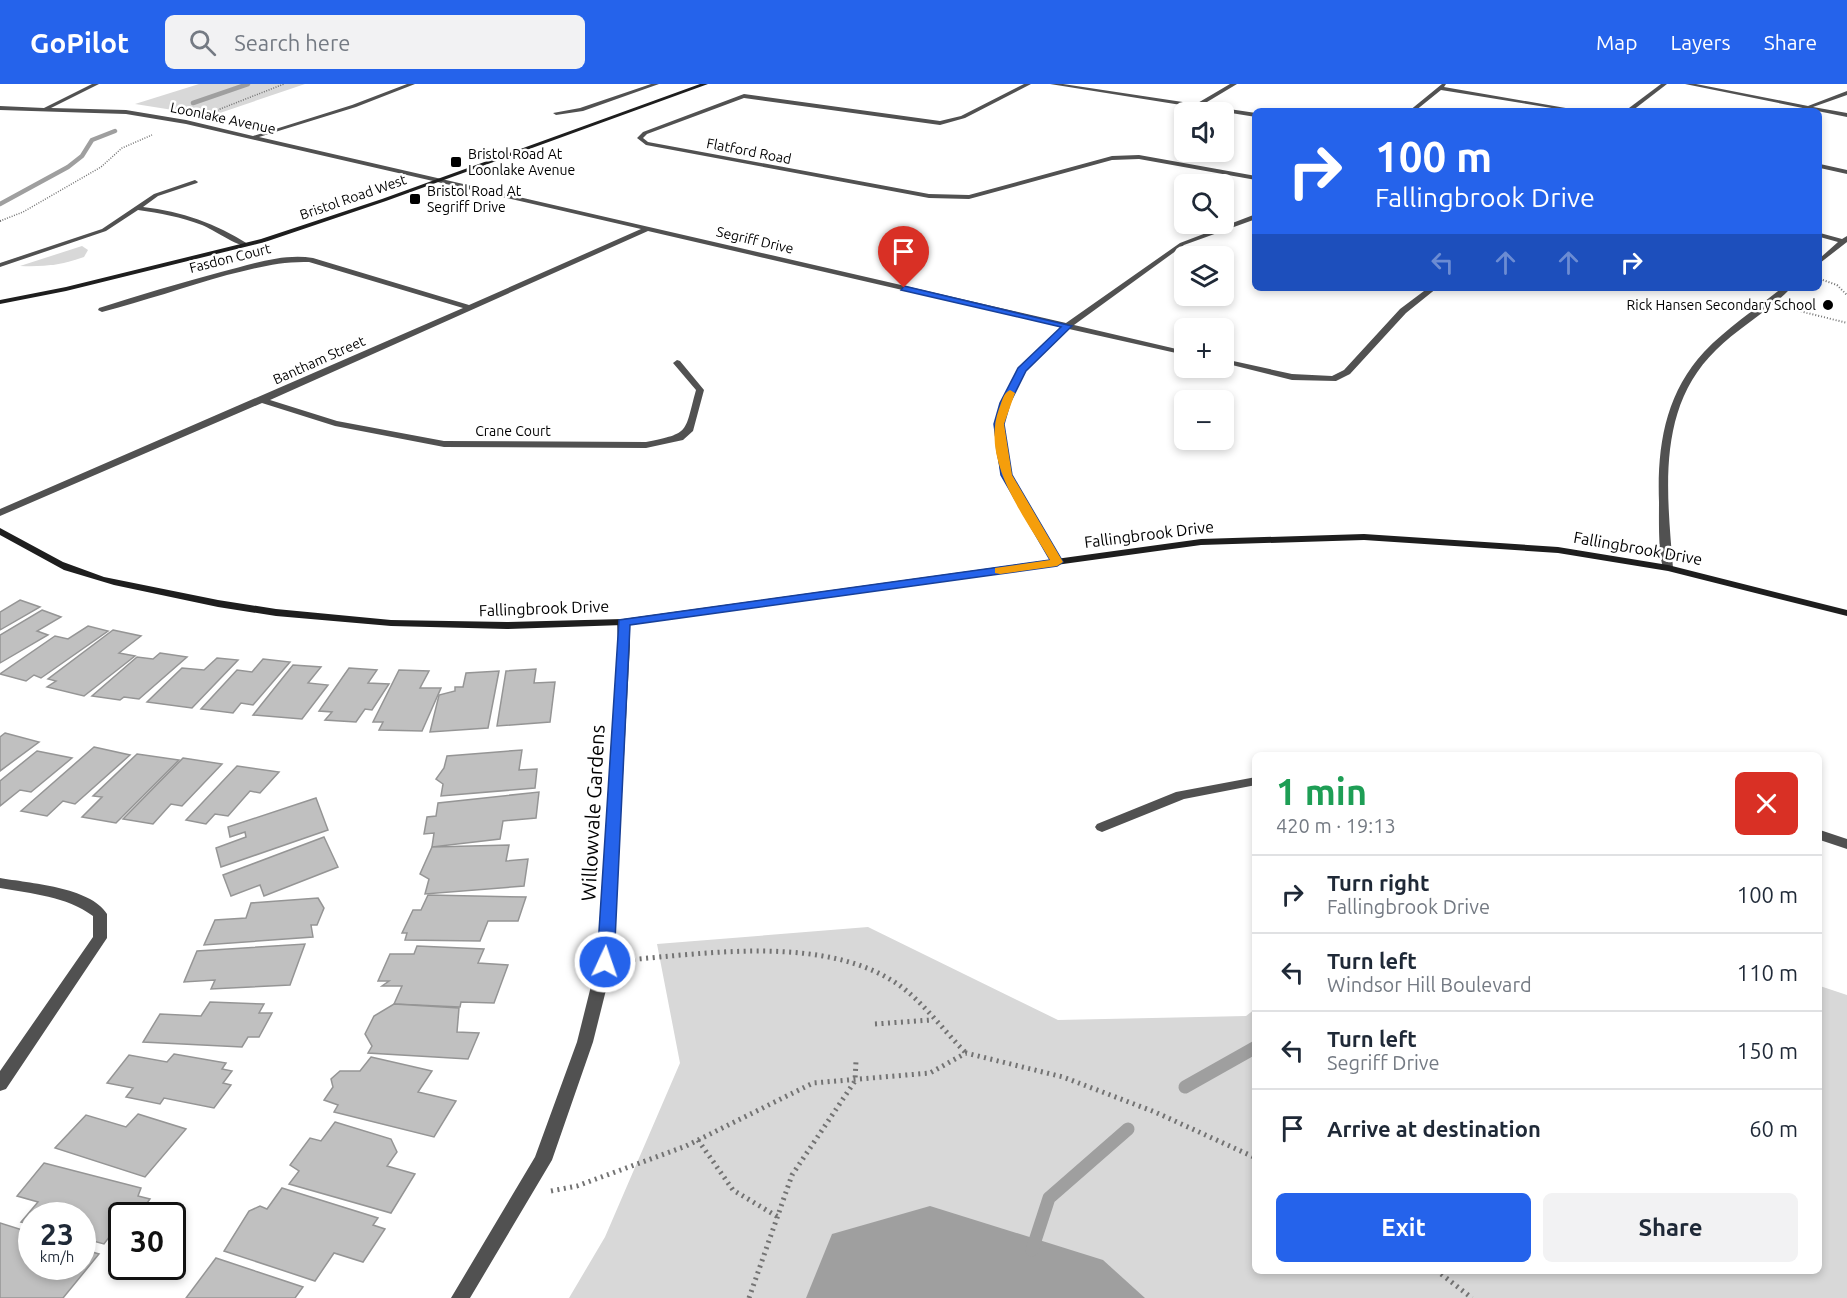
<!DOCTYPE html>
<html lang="en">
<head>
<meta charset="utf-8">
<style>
  :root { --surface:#fff; --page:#f2f2f3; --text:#1f2937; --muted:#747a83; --line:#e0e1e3; --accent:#2563eb }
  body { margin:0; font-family:Ubuntu,sans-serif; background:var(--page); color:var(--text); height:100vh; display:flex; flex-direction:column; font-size:22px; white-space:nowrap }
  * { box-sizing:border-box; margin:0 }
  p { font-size:20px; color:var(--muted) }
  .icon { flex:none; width:33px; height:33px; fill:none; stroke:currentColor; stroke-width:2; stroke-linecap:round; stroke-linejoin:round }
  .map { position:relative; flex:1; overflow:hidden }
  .drawer { position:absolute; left:1252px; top:668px; width:570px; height:522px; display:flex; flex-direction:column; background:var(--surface); border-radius:9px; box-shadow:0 3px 9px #0003 }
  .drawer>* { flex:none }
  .banner { position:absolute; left:1252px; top:24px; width:570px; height:183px; border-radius:9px; box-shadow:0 3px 9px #0003; background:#2563eb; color:#fff; overflow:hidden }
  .tools { position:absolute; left:1174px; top:18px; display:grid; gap:12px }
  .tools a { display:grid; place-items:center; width:60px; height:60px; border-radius:9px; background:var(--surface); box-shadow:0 3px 9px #0003; font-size:30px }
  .speed { position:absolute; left:18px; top:1118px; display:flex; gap:12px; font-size:30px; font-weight:700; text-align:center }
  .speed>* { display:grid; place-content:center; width:78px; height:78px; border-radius:50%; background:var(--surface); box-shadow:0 3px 9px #0003; line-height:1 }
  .speed small { font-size:15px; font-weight:400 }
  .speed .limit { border:3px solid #111; border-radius:9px; background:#fff; color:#111 }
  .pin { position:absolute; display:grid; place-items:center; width:51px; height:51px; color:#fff; margin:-62px -26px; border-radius:50% 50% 50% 0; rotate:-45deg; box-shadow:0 0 6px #0007 }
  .pin .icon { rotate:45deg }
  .me { position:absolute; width:66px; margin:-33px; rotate:3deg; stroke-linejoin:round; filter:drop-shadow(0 0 4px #0008) }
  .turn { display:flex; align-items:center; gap:21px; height:126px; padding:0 24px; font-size:27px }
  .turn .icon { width:78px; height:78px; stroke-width:2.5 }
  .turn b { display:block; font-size:42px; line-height:51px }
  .lanes { display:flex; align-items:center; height:57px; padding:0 24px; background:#0003; justify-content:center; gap:30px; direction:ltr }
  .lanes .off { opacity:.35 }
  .round { display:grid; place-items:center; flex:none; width:63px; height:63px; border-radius:9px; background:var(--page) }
  .headline { display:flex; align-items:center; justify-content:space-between; height:102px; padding:0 24px }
  h1 { font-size:36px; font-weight:700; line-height:45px; color:#1e9e55 }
  .primary-button { display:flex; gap:12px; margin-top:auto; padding:12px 24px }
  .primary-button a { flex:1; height:69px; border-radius:9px; background:var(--accent); color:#fff; font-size:24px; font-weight:700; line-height:69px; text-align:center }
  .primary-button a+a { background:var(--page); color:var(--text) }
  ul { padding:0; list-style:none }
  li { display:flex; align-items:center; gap:18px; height:78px; padding:0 24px; border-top:2px solid var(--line) }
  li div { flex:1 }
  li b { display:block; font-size:22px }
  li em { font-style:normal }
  header { display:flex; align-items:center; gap:36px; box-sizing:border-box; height:84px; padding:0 30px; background:var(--accent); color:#fff }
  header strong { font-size:28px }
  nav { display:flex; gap:33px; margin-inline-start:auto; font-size:21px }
  .search { width:420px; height:54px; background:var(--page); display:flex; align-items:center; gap:15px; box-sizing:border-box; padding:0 21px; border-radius:9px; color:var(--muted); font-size:22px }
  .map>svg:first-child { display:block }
  .green { fill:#d8d8d8 }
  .water { fill:#9f9f9f }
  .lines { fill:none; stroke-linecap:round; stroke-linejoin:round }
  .stream-far1 { stroke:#9f9f9f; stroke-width:4.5 }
  .stream { stroke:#9f9f9f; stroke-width:13 }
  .building { fill:#c0c0c0; stroke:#959595; stroke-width:1.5 }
  .path-far2 { stroke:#737373; stroke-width:1.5; stroke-dasharray:1 1.5; stroke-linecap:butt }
  .path-far1 { stroke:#737373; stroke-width:2; stroke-dasharray:1 2; stroke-linecap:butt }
  .path { stroke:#737373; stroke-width:5; stroke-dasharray:2 4.5; stroke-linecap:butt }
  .lane { fill:#515151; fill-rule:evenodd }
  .street { fill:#515151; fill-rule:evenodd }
  .secondary { fill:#1e1e1e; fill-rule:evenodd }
  .route { fill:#2563eb; stroke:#184099; stroke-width:1.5 }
  .slow { fill:#f59e0b }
  .poi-dot { fill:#000; stroke:#fff; stroke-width:2 }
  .labels { text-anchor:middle; stroke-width:5; stroke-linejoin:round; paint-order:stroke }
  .far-street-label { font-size:14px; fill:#000; stroke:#fff }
  .far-poi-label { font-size:14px; fill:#000; stroke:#fff; text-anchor:start }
  .street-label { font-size:16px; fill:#000; stroke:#fff }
  .near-street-label { font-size:20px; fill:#000; stroke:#fff }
</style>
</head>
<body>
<header>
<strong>GoPilot</strong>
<div class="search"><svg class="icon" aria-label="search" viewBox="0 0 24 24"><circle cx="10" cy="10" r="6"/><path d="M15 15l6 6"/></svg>Search here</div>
<nav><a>Map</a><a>Layers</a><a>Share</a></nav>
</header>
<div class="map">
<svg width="1847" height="1214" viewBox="0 0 1847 1214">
  <rect width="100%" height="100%" fill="#fff"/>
  <g class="green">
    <path d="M199,0H305L211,32L135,20Z"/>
    <path d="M82,162L88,166L84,173C62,181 43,183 20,182Z"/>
    <path d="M868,843L1058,936L1246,932L1255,925L1256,1186H1820V902L1847,911V1214H569L605,1153L680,979L657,860Z"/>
  </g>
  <path class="water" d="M930,1122L1103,1176L1145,1214H806L832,1150Z"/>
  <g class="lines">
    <g class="stream-far1">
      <path d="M193,19L248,0"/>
      <path d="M0,120L68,83L82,72L92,56L115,47"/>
    </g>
    <g class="stream">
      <path d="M1185,1003L1256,963"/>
      <path d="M1032,1166L1049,1114L1128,1045"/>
    </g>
  </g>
  <g class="building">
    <path d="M20,516L40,523L0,546V528Z"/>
    <path d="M42,526L61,533L37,547L48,551L0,579V551Z"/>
    <path d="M88,542L108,547L41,594L34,591L26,597L0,590L55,552L68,555Z"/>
    <path d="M113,546L141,552L119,569L135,572L84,612L47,603L56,597L48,595Z"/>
    <path d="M160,569L187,573L139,615L124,613L120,616L92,612L137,573L153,575Z"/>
    <path d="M217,574L238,576L192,624L147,618L182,584L204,586Z"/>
    <path d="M263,575L290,578L253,621L241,619L233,629L201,625L237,586L252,588Z"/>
    <path d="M293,581L321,583L308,599L328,601L302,635L253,631Z"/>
    <path d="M349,584L377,586L368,599L389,600L372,626L365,625L356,638L325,636L332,628L319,627Z"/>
    <path d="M536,585L534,599L555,598L550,638L497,642L506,587Z"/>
    <path d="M399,586L429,587L420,604H441L422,647L379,646L383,638H373Z"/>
    <path d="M499,587L488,644L430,648L439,611L455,607V603H463L466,589Z"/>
    <path d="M5,649L39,658L0,687V653Z"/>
    <path d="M94,663L130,671L75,720L63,717L47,732L21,727Z"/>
    <path d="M522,666L519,686L537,685L535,704L441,712L443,700L436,695L444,684L447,672Z"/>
    <path d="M37,667L72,674L31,708L20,706L0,722V697Z"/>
    <path d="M137,670L179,676L116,739L82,733L102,713L93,712Z"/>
    <path d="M183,674L222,680L182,722L171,720L153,740L123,735Z"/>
    <path d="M237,682L279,688L260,709L250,707L228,732L215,730L206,740L186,736Z"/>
    <path d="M539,708L536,734L503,737L500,755L432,763L434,749L424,750L427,733L436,732L438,719Z"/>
    <path d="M316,714L328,746L221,783L216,764L246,753L245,748L230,753L228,743Z"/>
    <path d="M324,753L338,783L264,812L260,801L231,812L223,791Z"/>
    <path d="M509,761L506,777L528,775L524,802L425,810L429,795L420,790L432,763Z"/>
    <path d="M428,811L526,813L518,837H488L480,857L405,856L407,849H402L413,826H421Z"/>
    <path d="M318,814L324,824L317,841H311L313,853L204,861L215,836L246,834L251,819Z"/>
    <path d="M305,860L290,901L211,905L215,896L184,898L197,867Z"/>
    <path d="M417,862L484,865L478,879L508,881L494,919L461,918L460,923L394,920L402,902H382L389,897H378L390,870H414Z"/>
    <path d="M210,918L264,920L259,929H272L259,953H248L242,963L143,958L160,930L201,932Z"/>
    <path d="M394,920L459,924L457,948L479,949L468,975L368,969L372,962L365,950L374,932Z"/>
    <path d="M174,970L226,979L222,985L232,987L223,999L231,1001L214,1024L164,1014L160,1020L126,1013L133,1004L107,999L129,971L167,978Z"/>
    <path d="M371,973L432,987L418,1008L456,1017L434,1053L334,1028L338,1021L324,1016L333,1003L331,995L340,987H360Z"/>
    <path d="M138,1030L186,1045L145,1093L55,1064L86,1031L126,1043Z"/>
    <path d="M335,1038L391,1055L397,1068L387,1082L415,1090L391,1129L289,1100L299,1087L290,1081L310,1054L321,1057Z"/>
    <path d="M44,1079L141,1104L138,1112L150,1115L138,1131H122V1148L116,1144L104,1160L82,1154V1131H32V1141L21,1138L38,1118L17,1112Z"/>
    <path d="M282,1104L378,1134L373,1141L385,1145L363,1178L334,1169L315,1197L224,1167L249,1127L260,1122L267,1125Z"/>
    <path d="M0,1139L32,1149V1182H82V1165L99,1170L63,1214H0Z"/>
    <path d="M216,1174L303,1203L295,1214H186Z"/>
  </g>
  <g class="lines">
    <g class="path-far2">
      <path d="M215,27L284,0"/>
      <path d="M0,137L23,128L101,83L122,64L152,51"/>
    </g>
    <g class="path-far1">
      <path d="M0,137L3,136"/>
      <path d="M1820,195L1837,201L1847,211"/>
      <path d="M1792,225L1847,239"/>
    </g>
    <g class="path">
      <path d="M627,876C710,869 827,851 899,901C924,919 944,947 966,969"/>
      <path d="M875,940L931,936"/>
      <path d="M698,1056L733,1106L778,1133"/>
      <path d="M551,1107L577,1102L686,1062L813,999L930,989L966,969L1063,993L1155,1028L1256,1074"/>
      <path d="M1436,1186L1472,1214"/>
      <path d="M749,1214L792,1091L855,997L856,977"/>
    </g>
    <path class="lane" d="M195,96L198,98L197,99L158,112L143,123C182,127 216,140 248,160V162C238,163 214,146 202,141C181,133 160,129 138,126L106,147L0,183V179L102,145L154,110Z"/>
    <g class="street">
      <path d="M92,0H99L51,24L126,26L186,36L253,52L352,21L407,0H415L356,23L259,53L1066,239L1180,159L1256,130V135L1184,161L1074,241L1185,267V271L1069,245L1025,287L1009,319L1004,340L1006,366L1011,391L1062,478L1057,481L1052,478L1001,391L996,366L994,340L1001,319L1017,286L1062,243L648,147L270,316L337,337L444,357L646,358C691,349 684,349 696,306L673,279L677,276L680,277L704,306L693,347L683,356L646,364L444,363L335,342L262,319L0,432V425L463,224L309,178C281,177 255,184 227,191C185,203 144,217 102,228L98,226L99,224C139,211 180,199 221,188C250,181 282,169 313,174L469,221L641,145L186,40L126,30L0,26V22L44,24Z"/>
      <path d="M651,0H659L583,27L556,31L553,29L580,24Z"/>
      <path d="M1024,0H1031L965,34L940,41L744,14L647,50L643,54L648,58L929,110L969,111L1112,72L1139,71L1256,92V96L1139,75L1112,76L969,115L929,114L646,61L637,54L643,48L744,10L940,37L961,32Z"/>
      <path d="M1050,0H1063L1196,20L1230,0H1237L1202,21L1256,29V33Z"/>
      <path d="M1442,0H1446L1444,3L1583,27H1570L1441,6L1415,27H1409Z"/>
      <path d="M1661,0H1667L1632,27H1625Z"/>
      <path d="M1685,0H1696L1808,22L1847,7V11L1813,23L1847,29V33Z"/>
      <path d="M1820,80L1847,86V90L1820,84Z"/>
      <path d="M1820,149L1842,155L1847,152V158L1820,179V174L1838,158L1820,153Z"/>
      <path d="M1428,204H1437L1406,229L1350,290L1336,297L1292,296L1224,279V275L1292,290L1332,292L1344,286L1400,225Z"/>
      <path d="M1782,204H1791C1769,227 1739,243 1716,266C1656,324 1667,408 1673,484L1672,486H1664C1658,472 1659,435 1659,418C1657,363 1665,310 1704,268C1727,244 1756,225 1782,204Z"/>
      <path d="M623,535L629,538L630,561L613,878L593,958L552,1076L470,1214H451L535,1073L577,958L597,878L618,561L617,538Z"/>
      <path d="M1256,693V701L1184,715L1102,748L1097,746L1095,743L1097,740L1176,708Z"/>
      <path d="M1820,746L1847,755V765L1820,756Z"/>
      <path d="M0,794C28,799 91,803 107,830V854L6,1005L0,1007V987L93,853V832C66,812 32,810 0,804Z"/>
    </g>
    <g class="secondary">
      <path d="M700,0H708L386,117L265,158L66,207L0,220V216L66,203L261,155L382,115Z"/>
      <path d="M0,444L63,478L104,493L218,516L276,525L391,536L507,538L623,535L1201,455L1364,450L1558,463L1668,481L1847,526V532L1668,487L1558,469L1364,456L1201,461L623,541L507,545L391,542L276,532L218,523L114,501L64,486L0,451Z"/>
    </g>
  </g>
  <path class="route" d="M904,202L1072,242L1026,287L1010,319L1004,340L1012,391L1063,478L1057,482L630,541L614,878L611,883H599L597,878L619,536L1050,476L1001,391L994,340L1000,319L1018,284L1061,243L901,206Z"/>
  <path class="slow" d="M1010,306L1015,309L1004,340L1012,391L1063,478L1057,482L1000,490L995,489V484L1050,476C1025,433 980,377 999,325C1002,318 1003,309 1010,306Z"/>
  <g class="poi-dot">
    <rect x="450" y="72" width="12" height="12" rx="3"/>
    <rect x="409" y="109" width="12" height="12" rx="3"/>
    <circle cx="1828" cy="221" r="6"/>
  </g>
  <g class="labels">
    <g class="far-street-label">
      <text transform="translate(223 34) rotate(12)" y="5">Loonlake Avenue</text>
      <text transform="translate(749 67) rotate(11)" y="5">Flatford Road</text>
      <text transform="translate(353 113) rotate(-19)" y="5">Bristol Road West</text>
      <text transform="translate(755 156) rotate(13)" y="5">Segriff Drive</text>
      <text transform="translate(230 174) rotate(-14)" y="5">Fasdon Court</text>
      <text transform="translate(319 276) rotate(-24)" y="5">Bantham Street</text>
      <text x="513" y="352">Crane Court</text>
    </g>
    <g class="far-poi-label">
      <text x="468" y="75">Bristol Road At<tspan x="468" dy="16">Loonlake Avenue</tspan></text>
      <text x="427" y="112">Bristol Road At<tspan x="427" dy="16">Segriff Drive</tspan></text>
      <text x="1816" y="226" text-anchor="end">Rick Hansen Secondary School</text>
    </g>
    <g class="street-label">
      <text transform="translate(1149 450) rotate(-7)" y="6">Fallingbrook Drive</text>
      <text transform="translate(1638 464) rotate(10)" y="6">Fallingbrook Drive</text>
      <text transform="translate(544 524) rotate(-2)" y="6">Fallingbrook Drive</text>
    </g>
    <g class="near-street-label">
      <text transform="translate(593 729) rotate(-87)" y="7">Willowvale Gardens</text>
    </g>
  </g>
</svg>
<div class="tools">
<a><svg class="icon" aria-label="sound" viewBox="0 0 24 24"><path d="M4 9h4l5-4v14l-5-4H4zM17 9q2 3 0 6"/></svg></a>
<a><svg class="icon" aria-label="search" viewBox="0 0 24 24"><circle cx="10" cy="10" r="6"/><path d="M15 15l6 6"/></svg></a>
<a><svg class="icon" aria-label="layers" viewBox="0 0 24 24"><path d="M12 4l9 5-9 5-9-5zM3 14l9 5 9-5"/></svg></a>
<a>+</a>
<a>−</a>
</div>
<div class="speed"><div>23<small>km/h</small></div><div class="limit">30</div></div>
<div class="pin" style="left:904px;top:204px;background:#d93025"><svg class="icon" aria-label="arrive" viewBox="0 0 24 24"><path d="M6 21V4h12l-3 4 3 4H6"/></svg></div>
<svg class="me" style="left:605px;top:878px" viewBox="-20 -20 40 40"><circle r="17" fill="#2563eb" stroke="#fff" stroke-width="3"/><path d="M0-11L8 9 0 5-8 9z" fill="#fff"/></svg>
<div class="banner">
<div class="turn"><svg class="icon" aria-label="right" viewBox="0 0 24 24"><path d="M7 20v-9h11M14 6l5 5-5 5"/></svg><div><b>100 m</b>Fallingbrook Drive</div></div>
<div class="lanes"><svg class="icon off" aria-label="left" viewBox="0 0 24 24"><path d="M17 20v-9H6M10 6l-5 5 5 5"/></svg><svg class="icon off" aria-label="ahead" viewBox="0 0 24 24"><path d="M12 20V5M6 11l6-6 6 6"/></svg><svg class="icon off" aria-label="ahead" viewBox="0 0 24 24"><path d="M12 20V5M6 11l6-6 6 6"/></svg><svg class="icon" aria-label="right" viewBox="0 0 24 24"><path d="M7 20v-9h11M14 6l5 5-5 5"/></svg></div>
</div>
<section class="drawer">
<div class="headline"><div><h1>1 min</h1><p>420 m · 19:13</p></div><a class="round" style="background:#d93025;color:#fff"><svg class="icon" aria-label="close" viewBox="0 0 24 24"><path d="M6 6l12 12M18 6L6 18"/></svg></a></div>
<ul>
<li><svg class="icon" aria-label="right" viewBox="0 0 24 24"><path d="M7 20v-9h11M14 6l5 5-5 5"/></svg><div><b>Turn right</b><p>Fallingbrook Drive</p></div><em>100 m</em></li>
<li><svg class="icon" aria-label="left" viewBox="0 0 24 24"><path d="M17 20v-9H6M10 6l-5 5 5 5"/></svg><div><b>Turn left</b><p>Windsor Hill Boulevard</p></div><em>110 m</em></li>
<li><svg class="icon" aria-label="left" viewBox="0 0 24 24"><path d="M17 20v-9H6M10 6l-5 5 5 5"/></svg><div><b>Turn left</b><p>Segriff Drive</p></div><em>150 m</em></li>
<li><svg class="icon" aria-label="arrive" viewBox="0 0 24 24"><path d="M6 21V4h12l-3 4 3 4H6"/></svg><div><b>Arrive at destination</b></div><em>60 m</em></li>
</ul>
<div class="primary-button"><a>Exit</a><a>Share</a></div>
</section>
</div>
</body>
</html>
